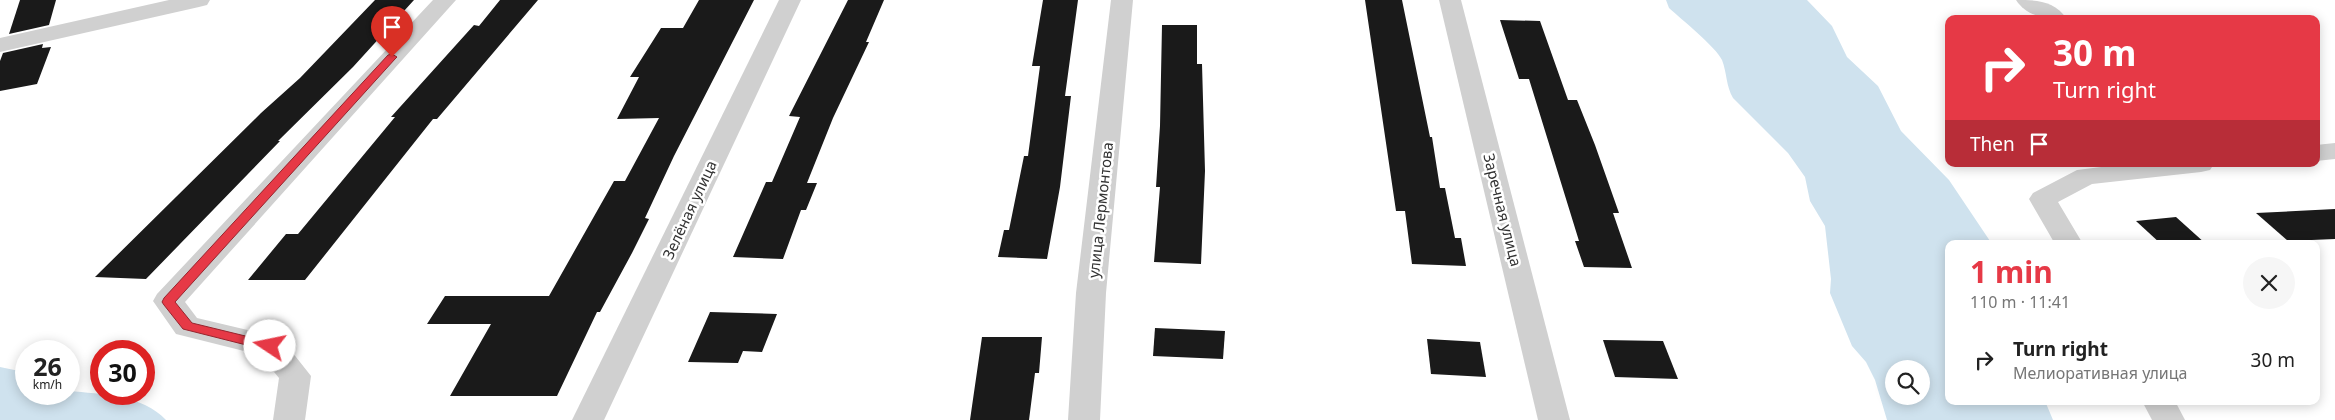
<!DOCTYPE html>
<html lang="en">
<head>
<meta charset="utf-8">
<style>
  :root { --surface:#fff; --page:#f6f6f6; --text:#222; --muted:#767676; --accent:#e63946 }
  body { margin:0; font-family:"Noto Sans",sans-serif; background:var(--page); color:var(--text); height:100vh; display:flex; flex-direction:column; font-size:19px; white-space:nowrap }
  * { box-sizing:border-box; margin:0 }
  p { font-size:16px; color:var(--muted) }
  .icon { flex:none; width:28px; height:28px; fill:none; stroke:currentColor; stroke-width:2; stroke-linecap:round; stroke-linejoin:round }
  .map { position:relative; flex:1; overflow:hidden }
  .panel { position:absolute; left:1945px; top:240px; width:375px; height:165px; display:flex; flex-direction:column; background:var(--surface); border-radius:10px; box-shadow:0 2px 12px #0003 }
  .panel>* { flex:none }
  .hud { position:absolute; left:1945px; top:15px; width:375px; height:152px; border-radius:10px; box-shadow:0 2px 12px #0003; background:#e63946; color:#fff; overflow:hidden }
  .fabs { position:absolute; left:1885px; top:360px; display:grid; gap:10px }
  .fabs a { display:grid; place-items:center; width:45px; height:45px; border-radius:50%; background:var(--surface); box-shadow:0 2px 12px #0003; font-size:25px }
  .speed { position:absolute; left:15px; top:340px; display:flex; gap:10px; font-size:25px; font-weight:700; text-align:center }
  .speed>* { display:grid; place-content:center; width:65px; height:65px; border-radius:50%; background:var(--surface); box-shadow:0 2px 12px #0003; line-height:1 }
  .speed small { font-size:12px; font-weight:400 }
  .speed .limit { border:8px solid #d22; background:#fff; color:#111 }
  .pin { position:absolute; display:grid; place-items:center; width:42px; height:42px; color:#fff; margin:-51px -21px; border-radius:50% 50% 50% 0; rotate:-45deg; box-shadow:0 0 5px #0007 }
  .pin .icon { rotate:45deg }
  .me { position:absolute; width:55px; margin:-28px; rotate:281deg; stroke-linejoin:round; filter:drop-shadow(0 0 4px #0008) }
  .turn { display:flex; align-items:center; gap:18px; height:105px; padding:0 25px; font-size:22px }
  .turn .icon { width:65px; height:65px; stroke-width:2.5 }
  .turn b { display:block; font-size:35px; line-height:42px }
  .then { display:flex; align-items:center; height:48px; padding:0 25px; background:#0003; gap:10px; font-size:19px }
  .round { display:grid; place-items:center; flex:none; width:52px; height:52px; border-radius:26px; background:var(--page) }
  .headline { display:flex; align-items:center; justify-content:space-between; height:85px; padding:0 25px }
  h1 { font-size:30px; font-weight:700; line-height:38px; color:var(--accent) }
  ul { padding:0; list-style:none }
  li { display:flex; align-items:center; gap:15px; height:70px; padding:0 25px }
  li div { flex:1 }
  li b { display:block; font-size:19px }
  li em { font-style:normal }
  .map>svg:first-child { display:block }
  .water { fill:#cfe2ee; fill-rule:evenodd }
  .building { fill:#1a1a1a }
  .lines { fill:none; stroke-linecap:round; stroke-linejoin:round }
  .minor { fill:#d0d0d0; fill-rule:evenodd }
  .route { fill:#e63946; stroke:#96252e }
  .labels { text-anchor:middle; stroke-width:5; stroke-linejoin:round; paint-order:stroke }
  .street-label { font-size:15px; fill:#333; stroke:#fff }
</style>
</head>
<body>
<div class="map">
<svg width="2335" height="420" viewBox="0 0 2335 420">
  <rect width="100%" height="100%" fill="#fff"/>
  <g class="water">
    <path d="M1666,0H1807L1832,26L1847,57L1878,86L1901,131L1949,180L1992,244H1949V401H2045L2053,420H1887L1875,380L1866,362L1852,346L1830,293L1831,279L1825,226L1810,201L1805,177L1788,153L1733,98C1726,86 1727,73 1722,60C1716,47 1681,19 1669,8ZM1894,369H1921V396H1894Z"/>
    <path d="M0,367L24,372L26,375V394H69V391C101,394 143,395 166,420H0Z"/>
  </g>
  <g class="building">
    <path d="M20,0H56L49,25L9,34Z"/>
    <path d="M375,0H414L353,67L278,141H280L146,279L95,277L261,113L300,78Z"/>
    <path d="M500,0H538L437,119H433L305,280H248L286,234H298L395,117H391L474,25L479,26Z"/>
    <path d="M699,0H754L674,156L645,218L649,219L632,253L600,312H597L557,396H450L491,324H427L445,296H549L614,181H625L659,118L617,119L639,77H630L661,28H683Z"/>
    <path d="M848,0H884L866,42H869L833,118L807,183H817L806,210H801L783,259L733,257L766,182H772L800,117L789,116Z"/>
    <path d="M1043,0H1078L1065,96H1071L1060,187L1047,259L998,257L1004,230H1009L1024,156H1028L1040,66H1032Z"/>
    <path d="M1365,0H1402L1430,137H1432L1440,188H1445L1455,238H1461L1466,266L1412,264L1405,211H1396Z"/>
    <path d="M1500,20L1540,21L1568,100H1577L1595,145L1619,213H1613L1632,268L1584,267L1575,241H1579L1529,79H1519Z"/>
    <path d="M1162,25H1197V64H1202L1205,171L1201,264L1154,262L1160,187H1156L1160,126Z"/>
    <path d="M43,44L42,48L51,47L37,84L0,91V61L3,53Z"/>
    <path d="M2335,209V239L2288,241L2256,213Z"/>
    <path d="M2176,217L2206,244H2161L2136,221Z"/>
    <path d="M710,312L777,314L762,352L743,351L738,363L688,362Z"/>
    <path d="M1155,328L1225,331L1223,359L1153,356Z"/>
    <path d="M982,337H1042L1039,373H1035L1029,420H970Z"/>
    <path d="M1427,339L1480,342L1486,377L1431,374Z"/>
    <path d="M1603,340L1663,341L1678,379L1615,377Z"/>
  </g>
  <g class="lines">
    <g class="minor">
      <path d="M169,0H210L207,5L199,7L0,52V38Z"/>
      <path d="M433,0H456L185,302L197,318L281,338L311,376L305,420H273L279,378L260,355L176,334L153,301L157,294Z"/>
      <path d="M779,0H801L604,420H572Z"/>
      <path d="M1111,0H1133L1106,293L1100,420H1068L1076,293Z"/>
      <path d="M1439,0H1461L1570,420H1538Z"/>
      <path d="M2016,0C2036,0 2054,0 2067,19C2047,19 2028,18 2016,0Z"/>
      <path d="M2335,143V159L2316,161V145Z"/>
      <path d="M2125,164H2214L2210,170L2201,172L2092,184L2058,202L2083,244H2055L2029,199L2033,193L2077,170Z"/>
      <path d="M2142,401H2175L2185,420H2152Z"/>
    </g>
  </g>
  <path class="route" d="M392,54L397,57L395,59L175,302L192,323L274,343L276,346L274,350L270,351L183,329L164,305L162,302L164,298L388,55Z"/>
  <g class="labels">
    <g class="street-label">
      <text transform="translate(690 210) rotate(-65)" y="5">Зелёная улица</text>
      <text transform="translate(1101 210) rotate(-84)" y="5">улица Лермонтова</text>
      <text transform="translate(1502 210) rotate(76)" y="5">Заречная улица</text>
    </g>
  </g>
</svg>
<div class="fabs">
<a><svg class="icon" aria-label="search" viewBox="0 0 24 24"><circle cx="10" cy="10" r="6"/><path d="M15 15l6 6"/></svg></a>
</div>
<div class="speed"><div>26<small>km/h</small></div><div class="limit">30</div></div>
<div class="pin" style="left:392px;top:57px;background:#d93025"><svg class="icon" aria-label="arrive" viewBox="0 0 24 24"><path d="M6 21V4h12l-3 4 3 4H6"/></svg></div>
<svg class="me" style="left:270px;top:346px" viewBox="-20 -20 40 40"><circle r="19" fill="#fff"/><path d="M0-13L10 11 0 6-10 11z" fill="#e63946"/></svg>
<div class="hud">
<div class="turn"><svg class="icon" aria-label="right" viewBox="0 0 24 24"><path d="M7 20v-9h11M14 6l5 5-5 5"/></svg><div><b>30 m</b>Turn right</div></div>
<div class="then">Then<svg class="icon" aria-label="arrive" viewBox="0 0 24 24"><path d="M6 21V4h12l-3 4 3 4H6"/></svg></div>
</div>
<section class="panel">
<div class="headline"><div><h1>1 min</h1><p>110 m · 11:41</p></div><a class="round"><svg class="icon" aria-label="close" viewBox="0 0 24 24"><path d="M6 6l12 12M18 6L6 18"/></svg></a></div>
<ul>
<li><svg class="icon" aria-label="right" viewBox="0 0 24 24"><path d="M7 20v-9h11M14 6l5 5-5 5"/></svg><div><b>Turn right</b><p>Мелиоративная улица</p></div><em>30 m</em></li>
</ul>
</section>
</div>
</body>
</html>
